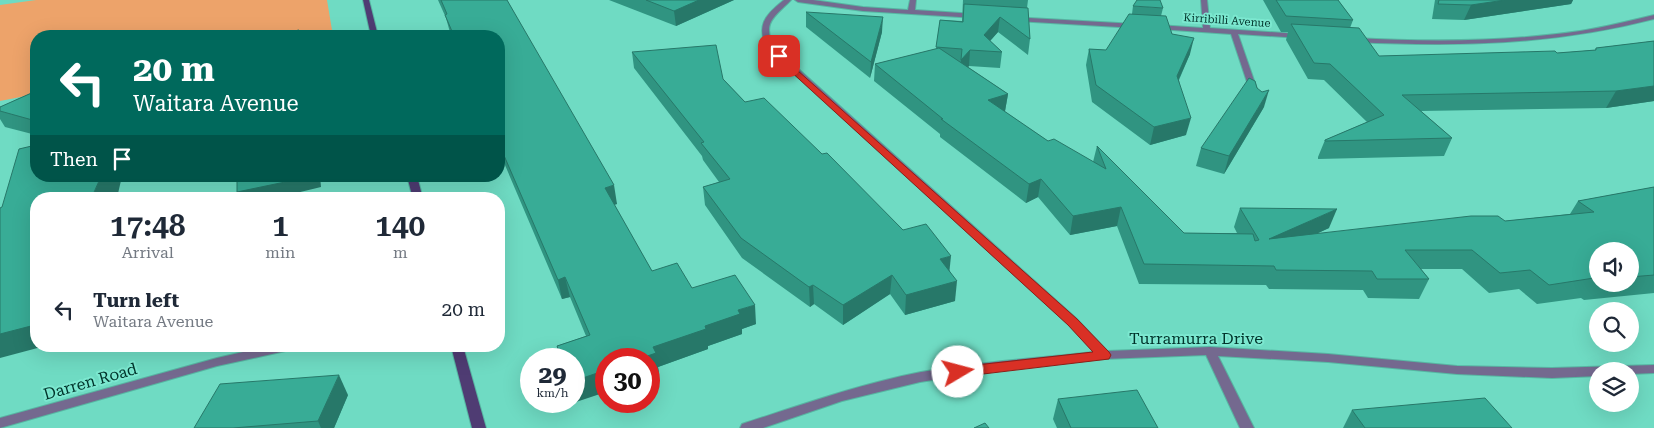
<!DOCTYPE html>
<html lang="en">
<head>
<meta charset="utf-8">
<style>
  :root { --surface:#fff; --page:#f6f6f7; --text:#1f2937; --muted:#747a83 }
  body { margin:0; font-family:"Roboto Serif",serif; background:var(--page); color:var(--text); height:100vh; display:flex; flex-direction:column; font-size:19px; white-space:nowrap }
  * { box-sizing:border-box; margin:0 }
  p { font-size:16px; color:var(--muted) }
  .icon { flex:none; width:28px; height:28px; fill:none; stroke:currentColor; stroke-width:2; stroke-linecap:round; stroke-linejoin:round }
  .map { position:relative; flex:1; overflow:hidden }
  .details { position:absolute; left:30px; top:192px; width:475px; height:160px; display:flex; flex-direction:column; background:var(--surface); border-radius:20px; box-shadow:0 5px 20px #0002 }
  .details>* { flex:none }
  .hud { position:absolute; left:30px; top:30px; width:475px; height:152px; border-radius:20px; box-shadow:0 5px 20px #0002; background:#00695c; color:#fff; overflow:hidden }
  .buttons { position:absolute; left:1589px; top:242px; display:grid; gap:10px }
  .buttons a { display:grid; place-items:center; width:50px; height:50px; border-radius:50%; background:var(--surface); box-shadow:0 5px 20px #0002; font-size:25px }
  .speed { position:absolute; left:520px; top:348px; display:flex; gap:10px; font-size:25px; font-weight:700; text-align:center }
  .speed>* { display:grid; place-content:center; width:65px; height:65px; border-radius:50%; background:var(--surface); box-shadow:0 5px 20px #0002; line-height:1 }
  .speed small { font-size:12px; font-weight:400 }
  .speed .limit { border:8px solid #d22; background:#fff; color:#111 }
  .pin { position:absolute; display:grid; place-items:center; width:42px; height:42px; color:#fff; margin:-21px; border-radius:10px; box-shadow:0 2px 8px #0006 }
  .me { position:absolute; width:55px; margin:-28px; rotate:82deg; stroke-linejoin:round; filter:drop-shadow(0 0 4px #0008) }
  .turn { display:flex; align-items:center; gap:18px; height:105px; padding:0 20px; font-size:22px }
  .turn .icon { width:65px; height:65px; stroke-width:2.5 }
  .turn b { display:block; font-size:35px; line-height:42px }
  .then { display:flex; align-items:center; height:48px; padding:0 20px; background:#0003; gap:10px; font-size:19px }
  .eta { display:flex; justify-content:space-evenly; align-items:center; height:85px; text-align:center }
  .eta b { font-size:30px; font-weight:600; line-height:35px }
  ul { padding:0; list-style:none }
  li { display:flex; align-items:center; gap:15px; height:65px; padding:0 20px }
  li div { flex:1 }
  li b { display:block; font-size:19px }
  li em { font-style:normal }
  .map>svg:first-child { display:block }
  .green { fill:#eda36a }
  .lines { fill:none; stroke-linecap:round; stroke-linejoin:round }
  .street-casing { stroke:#57b6a2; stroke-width:2 }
  .secondary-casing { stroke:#57b6a2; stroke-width:2 }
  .street { fill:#74698f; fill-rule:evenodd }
  .secondary { fill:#4f3c73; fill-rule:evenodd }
  .wall { fill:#309481; fill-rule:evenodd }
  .shaded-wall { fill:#277869 }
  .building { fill:#38ac96; stroke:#277869 }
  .route { fill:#d93025; stroke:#8d1f18 }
  .labels { text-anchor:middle; stroke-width:4; stroke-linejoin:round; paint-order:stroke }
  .far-street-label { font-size:11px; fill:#01342b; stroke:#7ce8d0 }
  .near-street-label { font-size:16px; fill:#01342b; stroke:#7ce8d0 }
</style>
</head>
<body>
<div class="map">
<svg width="1654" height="428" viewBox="0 0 1654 428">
  <rect width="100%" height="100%" fill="#6fdbc3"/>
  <path class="green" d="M36,0H327L333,36H36V94L0,101V5Z"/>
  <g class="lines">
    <g class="street-casing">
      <g id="street">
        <path d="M784,0H791C776,16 761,22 774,47L1077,319L1107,351L1210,347L1328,354L1457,366L1552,368L1654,365V373L1630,374V371H1598V376L1552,378L1457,374L1328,362L1218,356L1254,428H1240L1206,355L1104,359L997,370L920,382L842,401L763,428H740L742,424C801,405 860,384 921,372C978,362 1036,358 1094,352L1069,325L768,50C755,26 765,15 784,0Z"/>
        <path d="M795,0H813L863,7L908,10L910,0H916L915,10L976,14L980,16L976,18L863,11L798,2Z"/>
        <path d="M1201,0H1207L1210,28L1300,34L1304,36L1300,38L1238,34L1257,89L1256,91H1250L1231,34L1158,29L1154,27L1158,25L1203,28Z"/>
        <path d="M1654,15V19C1553,45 1459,47 1355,42L1351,40L1355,38C1430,42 1505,42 1580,31C1605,27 1629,21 1654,15Z"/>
        <path d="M1012,17L1136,24L1140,26L1136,28L1015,21L1011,19Z"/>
        <path d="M269,346H296L294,349L290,350L217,366L0,428V418L217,358Z"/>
      </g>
    </g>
    <g class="secondary-casing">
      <g id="secondary">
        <path d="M363,0H369L378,36H371Z"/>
        <path d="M407,176H417L423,199H413Z"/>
        <path d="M451,346H463L486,428H472Z"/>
      </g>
    </g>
    <use href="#street" class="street"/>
    <use href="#secondary" class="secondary"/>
  </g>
  <g class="wall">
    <path d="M438,0H507L617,204L614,205L652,271L692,288L756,324L742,329V334L708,346V349L658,367L659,373L649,377V359L576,402L574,396V359H560L557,346L586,336L570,297L562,299L499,151V36H451L446,18Z"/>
    <path d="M609,0H734L676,26Z"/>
    <path d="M963,0H1028L1027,8L1030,39L1028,55L998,32L990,41L1002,52L1000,68L969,66L968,67L1008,94L1005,111H1004L1048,141L1093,162L1097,146L1184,233H1237L1234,227L1240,208L1329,228L1316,234L1505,221L1570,214L1578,201L1654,187V293L1584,300L1581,298L1537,304L1519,289L1489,293L1462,269H1421L1429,279L1419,299L1368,298L1363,290L1269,289L1266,285L1139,284L1117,226L1070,235L1038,197L1026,203L940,137V134L874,81L875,64L936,49L940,20L962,21ZM1598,251H1630V284H1598Z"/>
    <path d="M1263,0H1338L1353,20L1350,28L1379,56L1557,53L1595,50L1596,48L1654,41V101L1606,108L1421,111L1452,138L1444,156L1318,159V157L1325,140L1367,122L1324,80L1308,79L1286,40L1288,32H1281Z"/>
    <path d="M1435,0H1573L1571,4L1464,20L1432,19Z"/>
    <path d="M1133,6L1163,8L1161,16L1172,34L1190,54L1179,80L1186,135L1150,145L1092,102L1086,65L1089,49L1106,50L1132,14Z"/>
    <path d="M806,12L882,32L870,78L806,27Z"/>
    <path d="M632,52L723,79L745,102L822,154L903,230L950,271L955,301L905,315L890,294L843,325L814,304L810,307L742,258L705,205L703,187L719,182L703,160L702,156L634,68Z"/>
    <path d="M36,91V135L5,127L0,119V107Z"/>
    <path d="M1264,107L1224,174L1196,166L1201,148Z"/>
    <path d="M348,395L334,428H194Z"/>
    <path d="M1058,399L1158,428H1057L1053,419Z"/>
    <path d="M1352,410L1512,428H1343Z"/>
  </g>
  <g class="shaded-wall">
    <path d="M699,0H734L676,26L674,11Z"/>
    <path d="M1505,0H1573L1571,4L1464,20L1471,5Z"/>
    <path d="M883,17L882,32L870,78L871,62Z"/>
    <path d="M1000,17L998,32L982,50L984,35Z"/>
    <path d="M1194,38L1190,54L1173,92L1177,76Z"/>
    <path d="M970,50L969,66L959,77L961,60Z"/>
    <path d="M1654,86V101L1606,108L1616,91Z"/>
    <path d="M1269,90L1264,107L1224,174L1229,156Z"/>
    <path d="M1008,94L1005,111L986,117L988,100Z"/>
    <path d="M1191,118L1186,135L1150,145L1154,127Z"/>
    <path d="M107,176H122L117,198L112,199H91L99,181Z"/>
    <path d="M284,176H320L321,187L292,194V199H240L237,192Z"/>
    <path d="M1041,179L1038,197L1026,203L1029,184Z"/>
    <path d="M614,185L617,204L608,206L605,188Z"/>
    <path d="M1121,207L1117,226L1070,235L1073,216Z"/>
    <path d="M1337,209L1329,228L1263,258L1269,239Z"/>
    <path d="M951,256L949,275L940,259Z"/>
    <path d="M892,275L890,294L843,325V305Z"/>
    <path d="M565,277L570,297L562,299L558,280Z"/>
    <path d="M957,281L955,301L905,315L906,295Z"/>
    <path d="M813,285L814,304L810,307L809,287Z"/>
    <path d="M755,305L756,324L742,329V334L708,346V349L658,367L659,373L649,377V359H639L653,347L705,326L738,310Z"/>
    <path d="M36,306V346H45L0,358V334Z"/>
    <path d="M606,370V392L576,402L574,392V381Z"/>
    <path d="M339,375L348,395L334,428H321L318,421Z"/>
  </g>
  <g class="building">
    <path d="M441,0H507L614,185L605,188L652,271L677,263L692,288L735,275L755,305L738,310L740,314L705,326L706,329L653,347L656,353L639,359H606V370L574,381V359H562L557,346L590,335L565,277L558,280L499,144V36H454L445,15L447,14Z"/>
    <path d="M646,0H699L674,11Z"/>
    <path d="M1137,0H1160L1163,8L1133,6Z"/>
    <path d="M1276,0H1338L1353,20L1286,16Z"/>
    <path d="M1439,0H1505L1471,5L1438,4Z"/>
    <path d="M964,4L1028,8L1030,39L1000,17L984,35L1002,52L970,50L961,60L962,49L936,47L940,20L963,22Z"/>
    <path d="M806,12L883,17L871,62Z"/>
    <path d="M1129,14L1166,16L1172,34L1194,38L1177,76L1191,118L1154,127L1096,85L1089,49L1106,50Z"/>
    <path d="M1291,24L1359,28L1379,56L1555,51L1557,53L1596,50V48L1654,41V86L1616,91L1402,95L1452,138L1325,141V140L1384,115L1330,64L1314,63Z"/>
    <path d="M299,30L300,36H269Z"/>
    <path d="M716,45L723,79L745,102L764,98L822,154L827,153L903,230L926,224L951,256L940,259L957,281L906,295L892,275L843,305L813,285L809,287L741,238L703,187L730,179L701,143L704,142L632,52Z"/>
    <path d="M939,48L1008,94L988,100L1048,141L1054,139L1106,169L1097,146L1184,233L1253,234L1255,241L1259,240L1240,208L1337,209L1269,239L1471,216H1498L1505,221L1594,212L1578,201L1654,187V275L1630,277V251H1598V281L1594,278L1549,285L1530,270L1500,273L1472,250H1405L1429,279H1377L1372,271L1276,270L1274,266L1144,264L1121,207L1073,216L1041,179L1029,184L941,119H943L875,64Z"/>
    <path d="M1249,78L1255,81L1257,88L1262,92L1269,90L1229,156L1201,148Z"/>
    <path d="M36,91V121L0,111V107Z"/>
    <path d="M36,145V176H107L106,179L99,181L91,199H36V306L31,326L0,334V208L2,207L19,149Z"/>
    <path d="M237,176H284L285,182L237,192Z"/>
    <path d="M339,375L318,421L233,428H194L220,384Z"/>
    <path d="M1137,390L1158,428H1071L1058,399Z"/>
    <path d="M1485,398L1512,428H1365L1352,410Z"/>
    <path d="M985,423L989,428H974Z"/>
  </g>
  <path class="route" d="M779,54L1077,319L1109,352L1111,355L1109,359L958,377L954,375L951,372L954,368L958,367L1093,352L1068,325L776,58L775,56Z"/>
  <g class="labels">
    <g class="far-street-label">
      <text transform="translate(1227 20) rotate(4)" y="4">Kirribilli Avenue</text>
    </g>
    <g class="near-street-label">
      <text x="1196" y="344">Turramurra Drive</text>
      <text transform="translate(90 381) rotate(-16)" y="6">Darren Road</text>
    </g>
  </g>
</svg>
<div class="buttons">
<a><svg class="icon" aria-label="sound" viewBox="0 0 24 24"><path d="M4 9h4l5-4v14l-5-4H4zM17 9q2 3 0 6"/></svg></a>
<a><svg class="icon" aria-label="search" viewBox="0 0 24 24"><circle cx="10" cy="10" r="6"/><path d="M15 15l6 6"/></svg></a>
<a><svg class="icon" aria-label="layers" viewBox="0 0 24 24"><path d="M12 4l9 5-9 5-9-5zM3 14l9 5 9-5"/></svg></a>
</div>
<div class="speed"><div>29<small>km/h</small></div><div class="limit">30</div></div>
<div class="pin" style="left:779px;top:56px;background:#d93025"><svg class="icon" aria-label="arrive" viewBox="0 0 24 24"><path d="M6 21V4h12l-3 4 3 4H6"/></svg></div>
<svg class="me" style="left:958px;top:372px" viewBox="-20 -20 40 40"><circle r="19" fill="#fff"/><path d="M0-13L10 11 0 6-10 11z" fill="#d93025"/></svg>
<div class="hud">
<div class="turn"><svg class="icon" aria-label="left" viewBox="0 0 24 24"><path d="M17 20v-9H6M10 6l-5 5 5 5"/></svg><div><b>20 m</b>Waitara Avenue</div></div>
<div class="then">Then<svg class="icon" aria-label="arrive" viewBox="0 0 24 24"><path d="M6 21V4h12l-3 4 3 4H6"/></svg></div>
</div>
<section class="details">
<div class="eta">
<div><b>17:48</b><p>Arrival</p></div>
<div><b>1</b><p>min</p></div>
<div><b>140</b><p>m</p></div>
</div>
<ul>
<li><svg class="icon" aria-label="left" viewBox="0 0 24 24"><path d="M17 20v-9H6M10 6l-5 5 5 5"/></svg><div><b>Turn left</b><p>Waitara Avenue</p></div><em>20 m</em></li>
</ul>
</section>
</div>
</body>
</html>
